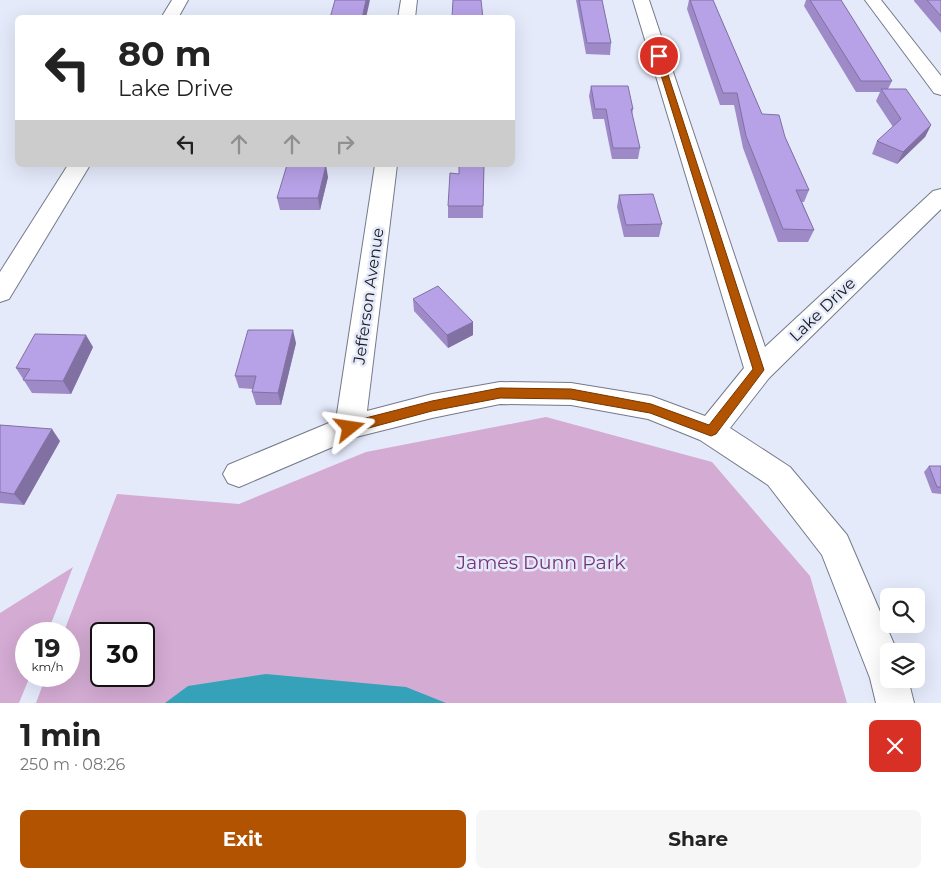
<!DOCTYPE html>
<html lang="en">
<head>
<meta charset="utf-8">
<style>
  :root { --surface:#fff; --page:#f6f6f6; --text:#222; --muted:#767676; --accent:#b25302 }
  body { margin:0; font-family:Montserrat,sans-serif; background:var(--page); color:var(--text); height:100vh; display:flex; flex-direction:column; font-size:19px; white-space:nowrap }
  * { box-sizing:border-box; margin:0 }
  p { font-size:16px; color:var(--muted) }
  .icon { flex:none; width:28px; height:28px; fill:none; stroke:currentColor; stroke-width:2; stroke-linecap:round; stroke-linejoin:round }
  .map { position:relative; height:703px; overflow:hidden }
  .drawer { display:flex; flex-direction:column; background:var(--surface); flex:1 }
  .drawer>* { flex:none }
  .top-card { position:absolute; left:15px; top:15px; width:500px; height:152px; border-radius:8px; box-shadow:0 5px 20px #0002; background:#fff; color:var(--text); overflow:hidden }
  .buttons { position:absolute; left:880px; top:588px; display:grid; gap:10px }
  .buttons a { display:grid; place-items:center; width:45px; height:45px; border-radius:8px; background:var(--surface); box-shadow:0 5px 20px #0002; font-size:25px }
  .speed { position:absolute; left:15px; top:622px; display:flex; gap:10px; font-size:25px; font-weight:700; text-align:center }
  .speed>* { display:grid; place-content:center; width:65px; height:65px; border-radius:50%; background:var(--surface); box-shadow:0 5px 20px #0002; line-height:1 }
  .speed small { font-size:12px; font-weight:400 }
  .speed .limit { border:2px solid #111; border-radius:8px; background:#fff; color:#111 }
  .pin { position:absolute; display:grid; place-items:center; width:42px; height:42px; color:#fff; margin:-21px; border:2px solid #fff; border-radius:50%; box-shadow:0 1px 5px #0007 }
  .me { position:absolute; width:55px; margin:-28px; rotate:75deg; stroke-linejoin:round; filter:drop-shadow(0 0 4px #0008) }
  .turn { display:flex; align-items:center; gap:18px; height:105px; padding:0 20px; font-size:22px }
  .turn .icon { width:65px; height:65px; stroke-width:2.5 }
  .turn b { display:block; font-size:35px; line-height:42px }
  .lanes { display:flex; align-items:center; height:48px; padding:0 20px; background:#0003; justify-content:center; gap:25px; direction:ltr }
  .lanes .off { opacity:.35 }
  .round { display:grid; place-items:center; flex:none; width:52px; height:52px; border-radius:8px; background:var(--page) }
  .overview { display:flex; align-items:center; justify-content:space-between; height:85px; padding:0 20px }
  h1 { font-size:30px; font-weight:700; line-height:38px }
  .primary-button { display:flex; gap:10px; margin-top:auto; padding:10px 20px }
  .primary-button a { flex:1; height:58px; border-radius:8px; background:var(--accent); color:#fff; font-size:20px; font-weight:700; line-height:58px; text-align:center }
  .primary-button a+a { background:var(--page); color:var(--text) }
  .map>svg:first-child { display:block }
  .green { fill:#d4abd3; fill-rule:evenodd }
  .water { fill:#35a2b9 }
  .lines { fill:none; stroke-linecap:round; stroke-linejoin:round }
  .minor-casing { stroke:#757a89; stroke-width:2 }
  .minor { fill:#fff; fill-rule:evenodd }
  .wall { fill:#9d8ac7 }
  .shaded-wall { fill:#8071a2 }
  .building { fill:#b7a1e7; stroke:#8071a2 }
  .route { fill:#b25302; stroke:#743601 }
  .labels { text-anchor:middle; stroke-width:5; stroke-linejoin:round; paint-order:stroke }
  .street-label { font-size:16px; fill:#17191e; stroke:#e5eafb }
  .near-park-label { font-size:19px; fill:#773378; stroke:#e5eafb }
</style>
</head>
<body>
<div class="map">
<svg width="941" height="703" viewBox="0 0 941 703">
  <rect width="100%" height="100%" fill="#e5eafb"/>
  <g class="green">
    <path d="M546,417L712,462L810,576L847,703H36L46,676H69V634H63L117,494L239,504L366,452ZM101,634H144V676H101Z"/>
    <path d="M73,567L47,634H26V676H30L19,703H0V613Z"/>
  </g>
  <path class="water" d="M266,674L406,687L446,703H165L188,686Z"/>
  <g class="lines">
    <g class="minor-casing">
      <g id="minor">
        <path d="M172,0H188L178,18H161Z"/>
        <path d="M401,0H417L415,18H398Z"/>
        <path d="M633,0H649L765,347L933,191L941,189V209L769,378L730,428L790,467L847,535L897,651H889V679H908L914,703H876L870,678L822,555L768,485L700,440L648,419L571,405L500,404L432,418L356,437L239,487L228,483L223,474L228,465L336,420L375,165H397L367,411L432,394L500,382L571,383L651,396L705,416L744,368Z"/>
        <path d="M865,0H881L941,76V95L934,93Z"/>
        <path d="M68,165H90L9,299L0,302V272Z"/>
      </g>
    </g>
    <use href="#minor" class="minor"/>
  </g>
  <g class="wall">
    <path d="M576,0H602L611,43L610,55L586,54Z"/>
    <path d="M689,0H713L762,114L785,137L809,190L804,202H802L814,230L808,242H778L743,148L734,105H720L687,9Z"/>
    <path d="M806,0H841L892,81L888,89L931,125L925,137L897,164L872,154L877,141L893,127L876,101L880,92H856L804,6Z"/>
    <path d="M914,0H941V33L914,1Z"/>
    <path d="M591,86L633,109L632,115L640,148L638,159H612L604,119H593L589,96Z"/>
    <path d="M484,165L483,218H448V206L459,174Z"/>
    <path d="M328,177L320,210H280L277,198Z"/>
    <path d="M619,195L662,224L659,237H624L617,207Z"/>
    <path d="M413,299L473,322V335L448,348L414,311Z"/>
    <path d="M296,343L281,405H256L252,392L253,389L239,388L235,376Z"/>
    <path d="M93,347L71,394L32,393L16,368Z"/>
    <path d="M0,425L60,441L24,505L0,503Z"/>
    <path d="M929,466H941V494L932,493L924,472Z"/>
  </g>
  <g class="shaded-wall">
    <path d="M366,0H370L366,18H362Z"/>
    <path d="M931,125L925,137L897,164L903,152Z"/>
    <path d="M326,165L328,177L320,210L318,198Z"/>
    <path d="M473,322V335L448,348L447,335Z"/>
    <path d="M293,330L296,343L281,405L278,393Z"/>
    <path d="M86,335L93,347L71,394L63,381Z"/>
    <path d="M52,429L60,441L24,505L14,494Z"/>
  </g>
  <g class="building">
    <path d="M335,0H366L362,18H330Z"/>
    <path d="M453,0H481L483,18H452Z"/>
    <path d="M579,0H602L611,43H587Z"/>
    <path d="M690,0H713L762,114L779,115L785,137L809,190H796L814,230L783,229L746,136L737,93H723Z"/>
    <path d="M810,0H841L892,81H861Z"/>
    <path d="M927,0H941V16Z"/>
    <path d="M591,86H628L633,109H631L640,148H613L606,109H595Z"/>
    <path d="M881,89H906L931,125L903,152L877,141L901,119Z"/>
    <path d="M287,165H326L318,198H277Z"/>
    <path d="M459,165H484L483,206H448L450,173L459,174Z"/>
    <path d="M653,194L662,224L626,225L619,195Z"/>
    <path d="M438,286L473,322L447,335L413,299Z"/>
    <path d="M248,330H293L278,393L252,392L256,376H235Z"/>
    <path d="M35,334L86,335L63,381L23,380L30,369L16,368Z"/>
    <path d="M0,425L52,429L14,494L0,492Z"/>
    <path d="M929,466H941V487H937Z"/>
  </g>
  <path class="route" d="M659,53L662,56L764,370L716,434L711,436L650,413L571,399L500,398L432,411L350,433L345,431L344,428L345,424L350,422L432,401L500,388L571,389L651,404L709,425L753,369L655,56Z"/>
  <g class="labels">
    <g class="street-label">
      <text transform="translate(368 296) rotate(-82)" y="6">Jefferson Avenue</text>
      <text transform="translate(822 309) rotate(-44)" y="6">Lake Drive</text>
    </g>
    <g class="near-park-label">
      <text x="541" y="569">James Dunn Park</text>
    </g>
  </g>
</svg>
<div class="buttons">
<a><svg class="icon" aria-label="search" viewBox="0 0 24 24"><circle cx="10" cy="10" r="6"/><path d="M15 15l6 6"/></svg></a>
<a><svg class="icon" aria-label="layers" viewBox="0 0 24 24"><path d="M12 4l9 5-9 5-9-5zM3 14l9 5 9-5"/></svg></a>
</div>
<div class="speed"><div>19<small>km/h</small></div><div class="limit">30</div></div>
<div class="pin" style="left:659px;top:56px;background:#d93025"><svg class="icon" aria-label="arrive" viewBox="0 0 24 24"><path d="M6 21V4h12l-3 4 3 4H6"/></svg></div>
<svg class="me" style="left:350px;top:428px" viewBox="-20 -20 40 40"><path d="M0-17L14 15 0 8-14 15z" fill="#b25302" stroke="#fff" stroke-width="4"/></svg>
<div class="top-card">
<div class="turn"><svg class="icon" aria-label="left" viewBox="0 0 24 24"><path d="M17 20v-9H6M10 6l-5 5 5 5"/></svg><div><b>80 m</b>Lake Drive</div></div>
<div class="lanes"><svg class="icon" aria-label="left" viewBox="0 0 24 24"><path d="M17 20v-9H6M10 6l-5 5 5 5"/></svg><svg class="icon off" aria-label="ahead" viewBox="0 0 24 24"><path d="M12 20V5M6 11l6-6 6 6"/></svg><svg class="icon off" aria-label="ahead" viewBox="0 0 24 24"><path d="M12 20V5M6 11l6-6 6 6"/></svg><svg class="icon off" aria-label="right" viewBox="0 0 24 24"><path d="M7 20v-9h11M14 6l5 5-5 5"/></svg></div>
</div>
</div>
<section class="drawer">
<div class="overview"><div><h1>1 min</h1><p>250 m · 08:26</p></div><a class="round" style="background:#d93025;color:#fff"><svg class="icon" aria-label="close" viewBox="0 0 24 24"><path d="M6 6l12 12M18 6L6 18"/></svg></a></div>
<div class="primary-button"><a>Exit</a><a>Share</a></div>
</section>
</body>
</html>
